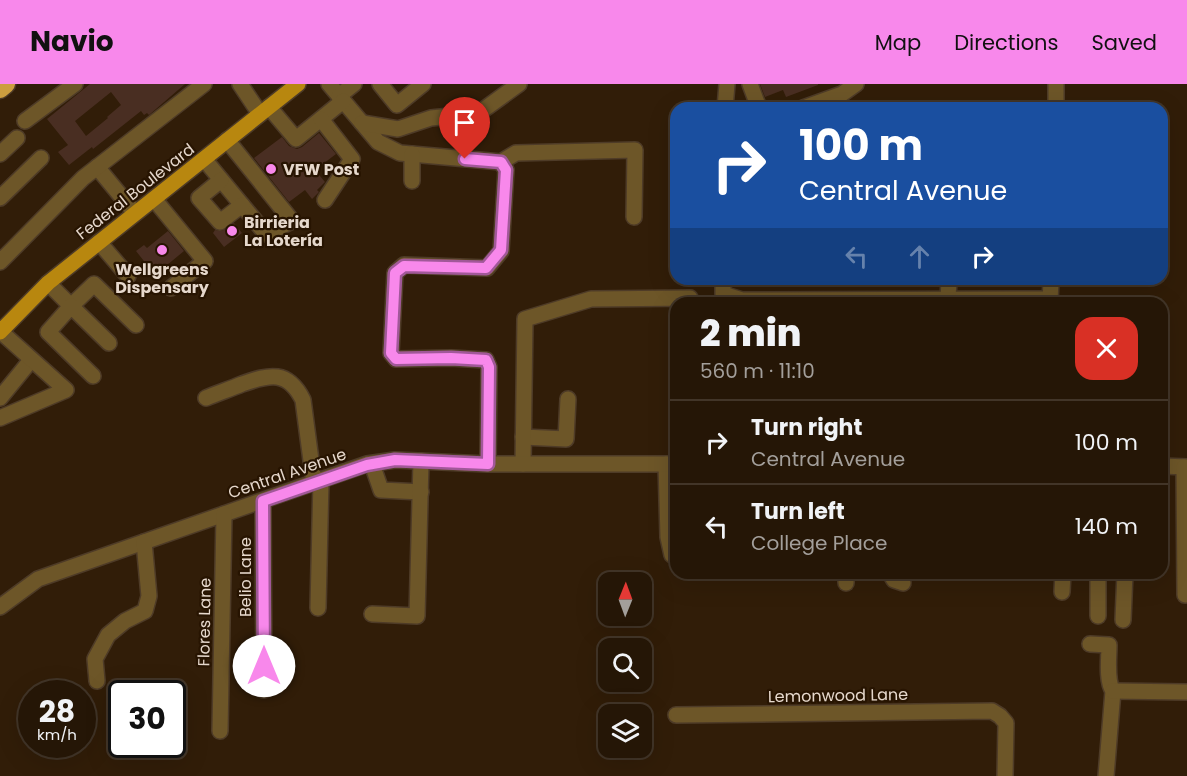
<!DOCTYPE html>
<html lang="en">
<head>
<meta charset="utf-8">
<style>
  :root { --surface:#251606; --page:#312314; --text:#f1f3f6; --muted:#a39f9b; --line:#423528; --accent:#f888eb }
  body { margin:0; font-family:Poppins,sans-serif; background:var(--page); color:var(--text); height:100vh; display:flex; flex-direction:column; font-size:22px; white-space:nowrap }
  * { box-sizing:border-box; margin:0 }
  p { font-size:20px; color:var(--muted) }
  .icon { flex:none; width:33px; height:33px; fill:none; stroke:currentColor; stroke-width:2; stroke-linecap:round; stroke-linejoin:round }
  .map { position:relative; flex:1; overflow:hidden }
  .details { position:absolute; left:670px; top:213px; width:498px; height:282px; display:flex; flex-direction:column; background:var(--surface); border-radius:18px; box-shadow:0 6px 24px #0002,0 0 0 2px var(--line) }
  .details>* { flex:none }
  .top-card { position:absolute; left:670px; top:18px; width:498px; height:183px; border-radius:18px; box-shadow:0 6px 24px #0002,0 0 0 2px var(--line); background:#1a4fa0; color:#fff; overflow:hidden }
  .needle { width:39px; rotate:1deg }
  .fabs { position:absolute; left:598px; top:488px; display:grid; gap:12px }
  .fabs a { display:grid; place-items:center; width:54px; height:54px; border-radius:12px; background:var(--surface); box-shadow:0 6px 24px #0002,0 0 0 2px var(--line); font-size:30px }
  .speed { position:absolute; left:18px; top:596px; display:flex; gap:12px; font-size:30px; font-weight:700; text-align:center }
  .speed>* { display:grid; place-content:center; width:78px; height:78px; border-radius:50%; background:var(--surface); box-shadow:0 6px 24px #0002,0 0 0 2px var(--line); line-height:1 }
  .speed small { font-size:15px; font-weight:400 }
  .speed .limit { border:3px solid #111; border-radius:9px; background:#fff; color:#111 }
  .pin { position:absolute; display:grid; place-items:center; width:51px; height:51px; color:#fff; margin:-62px -26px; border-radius:50% 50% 50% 0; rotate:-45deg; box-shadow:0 0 6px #0007 }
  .pin .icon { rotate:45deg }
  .me { position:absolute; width:66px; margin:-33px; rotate:0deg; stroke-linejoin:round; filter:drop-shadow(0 0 4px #0008) }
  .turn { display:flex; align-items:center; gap:21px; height:126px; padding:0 30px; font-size:27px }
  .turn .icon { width:78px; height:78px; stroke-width:2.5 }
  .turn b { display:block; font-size:42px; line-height:51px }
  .lanes { display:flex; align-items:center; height:57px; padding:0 30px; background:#0003; justify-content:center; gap:30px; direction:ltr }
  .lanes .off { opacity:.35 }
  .round { display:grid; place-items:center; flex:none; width:63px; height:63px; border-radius:18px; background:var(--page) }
  .head { display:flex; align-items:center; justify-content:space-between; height:102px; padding:0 30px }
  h1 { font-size:36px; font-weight:800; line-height:45px }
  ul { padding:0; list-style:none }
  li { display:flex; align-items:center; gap:18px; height:84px; padding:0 30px; border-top:2px solid var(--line) }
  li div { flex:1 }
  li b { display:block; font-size:22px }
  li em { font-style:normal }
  header { display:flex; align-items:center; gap:36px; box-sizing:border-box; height:84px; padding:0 30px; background:var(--accent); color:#111 }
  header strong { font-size:28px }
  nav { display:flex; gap:33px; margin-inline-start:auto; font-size:21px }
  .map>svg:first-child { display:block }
  .building { fill:#492e22; fill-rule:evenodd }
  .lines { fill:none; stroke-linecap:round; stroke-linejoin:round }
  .minor-casing { stroke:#4e3b27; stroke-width:18 }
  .major-casing { stroke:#4e3b27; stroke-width:18 }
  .highway-casing { stroke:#4e3b27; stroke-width:21 }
  .minor { stroke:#6d5628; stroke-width:15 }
  .major { stroke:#b8870f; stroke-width:15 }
  .highway { stroke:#cc9e3f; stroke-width:18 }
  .route-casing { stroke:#a15899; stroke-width:15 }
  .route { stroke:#f888eb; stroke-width:10 }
  .poi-dot { fill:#f888eb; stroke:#271401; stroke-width:2 }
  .labels { text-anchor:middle; stroke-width:4.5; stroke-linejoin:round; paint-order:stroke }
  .poi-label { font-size:16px; font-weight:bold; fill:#e6d8cc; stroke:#271401; text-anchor:start }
  .street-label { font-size:16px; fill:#e6d8cc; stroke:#271401 }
</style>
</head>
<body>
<header>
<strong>Navio</strong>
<nav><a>Map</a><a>Directions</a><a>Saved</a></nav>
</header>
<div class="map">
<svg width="1187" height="692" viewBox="0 0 1187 692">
  <rect width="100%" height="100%" fill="#311d08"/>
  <g class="building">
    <path d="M90,0H185L149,31L147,29L144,31L141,27L93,65L92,63L69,81L58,68L68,61L47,35ZM111,8L121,21L107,33L108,34L86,52L75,37Z"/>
    <path d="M760,0H818V1L786,13L783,6L765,13Z"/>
    <path d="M319,49L336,70L315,86L325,98L317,106L319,108L312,115L305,106L289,118L254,74L282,53L289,62L297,65L302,63Z"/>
    <path d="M234,139L242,149L224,163L213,149L215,146L222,147Z"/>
    <path d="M168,147L184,167L155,191L136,167L144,161L147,164Z"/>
  </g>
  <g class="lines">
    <g class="minor-casing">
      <g id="minor">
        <path d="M240,0L260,30"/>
        <path d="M329,0L378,58L400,69L501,78"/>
        <path d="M380,0L397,21L423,0"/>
        <path d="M750,0L759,24"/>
        <path d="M339,12L354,0"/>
        <path d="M269,23L296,55L343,17"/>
        <path d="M725,24L727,0"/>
        <path d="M803,24L842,10L856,0"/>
        <path d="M1056,24V0"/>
        <path d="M321,35L352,75L325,116"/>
        <path d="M25,37L75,0"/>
        <path d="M362,39L398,45L431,34L479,29L519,0"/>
        <path d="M0,70L17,54"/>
        <path d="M204,75L266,150L292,137L227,56"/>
        <path d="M501,78L516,69L635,66L634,133"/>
        <path d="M97,83L135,129"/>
        <path d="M221,96L199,114L220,138L242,121"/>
        <path d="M412,97V70"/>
        <path d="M0,114L41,74"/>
        <path d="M154,115L205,177L171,204"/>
        <path d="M99,158L128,192"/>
        <path d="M0,178L83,94L204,0"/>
        <path d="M723,195V210L742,216L1050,215"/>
        <path d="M48,199L71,222L94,200L136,241"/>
        <path d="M948,215L949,195"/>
        <path d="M1050,219L1051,195"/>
        <path d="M93,292L48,248L71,222L109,259"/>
        <path d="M0,314L31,276"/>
        <path d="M206,314C218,309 230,305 242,300C270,290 288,286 303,316L314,399"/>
        <path d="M0,334L66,306L0,247"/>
        <path d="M523,353L566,355L568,315"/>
        <path d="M372,380L381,406L421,408"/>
        <path d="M488,380L489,283L486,276L451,274L396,275L391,269L395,189L404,181L487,184L501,167L506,86L501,78"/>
        <path d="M523,380L525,235L591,215L690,214L692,219"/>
        <path d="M666,380L668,453L672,471"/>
        <path d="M1162,382L1187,383"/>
        <path d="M1184,383L1185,511"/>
        <path d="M263,417L264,606"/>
        <path d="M890,489L894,496L903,499"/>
        <path d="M846,499V489"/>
        <path d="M1062,508L1063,489"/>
        <path d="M0,523L38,495L367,380L395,376L488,380H676"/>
        <path d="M318,524L321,396"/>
        <path d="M372,530L417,532L421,377"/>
        <path d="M1098,532V489"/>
        <path d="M1123,536L1125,489"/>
        <path d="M1090,560L1109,561C1109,573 1106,597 1113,607L1106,692"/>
        <path d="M97,597L95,575L108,551L125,537L145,527L149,512L144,458"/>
        <path d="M1113,607L1186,608"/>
        <path d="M676,631L992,627L1000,632L1006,639L1005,692"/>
        <path d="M220,647L224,430"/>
      </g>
    </g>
    <g class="major-casing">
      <path id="major" d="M0,248L48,199L298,0"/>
    </g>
    <g class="highway-casing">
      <path id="highway" d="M0,5L6,0"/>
    </g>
    <use href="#minor" class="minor"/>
    <use href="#major" class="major"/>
    <use href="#highway" class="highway"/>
  </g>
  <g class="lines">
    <g class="route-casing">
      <path id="route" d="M264,582L263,417L367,381L395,376L488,380L489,283L486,276L451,274L396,275L391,269L395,189L404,182L486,184L501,166L506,86L501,78L465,75"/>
    </g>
    <use href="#route" class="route"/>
  </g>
  <g class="poi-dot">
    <circle cx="271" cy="85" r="6"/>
    <circle cx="232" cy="147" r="6"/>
    <circle cx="162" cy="166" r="6"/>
  </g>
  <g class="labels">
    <g class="poi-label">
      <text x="283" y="91">VFW Post</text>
      <text x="244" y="144">Birrieria<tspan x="244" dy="18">La Lotería</tspan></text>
      <text x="162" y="191" text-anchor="middle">Wellgreens<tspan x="162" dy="18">Dispensary</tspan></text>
    </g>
    <g class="street-label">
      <text transform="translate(135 107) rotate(-38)" y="6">Federal Boulevard</text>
      <text transform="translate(287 389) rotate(-19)" y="6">Central Avenue</text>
      <text transform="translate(245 493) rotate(-90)" y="6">Belio Lane</text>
      <text transform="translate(204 538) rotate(-89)" y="6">Flores Lane</text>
      <text transform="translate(838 611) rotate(-1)" y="6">Lemonwood Lane</text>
    </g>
  </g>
</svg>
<div class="fabs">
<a><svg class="needle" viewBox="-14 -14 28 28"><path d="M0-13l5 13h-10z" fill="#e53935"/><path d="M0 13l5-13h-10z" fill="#a39f9b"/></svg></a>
<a><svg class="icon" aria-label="search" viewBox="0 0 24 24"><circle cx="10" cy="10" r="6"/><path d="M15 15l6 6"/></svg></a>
<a><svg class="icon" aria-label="layers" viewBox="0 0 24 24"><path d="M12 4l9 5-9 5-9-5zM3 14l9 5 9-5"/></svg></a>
</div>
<div class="speed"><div>28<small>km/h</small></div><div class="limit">30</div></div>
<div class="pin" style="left:465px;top:75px;background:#d93025"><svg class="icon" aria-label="arrive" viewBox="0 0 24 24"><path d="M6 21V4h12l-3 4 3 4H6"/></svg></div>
<svg class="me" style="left:264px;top:582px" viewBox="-20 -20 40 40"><circle r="19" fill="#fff"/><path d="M0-13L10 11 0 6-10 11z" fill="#f888eb"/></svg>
<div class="top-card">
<div class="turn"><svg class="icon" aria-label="right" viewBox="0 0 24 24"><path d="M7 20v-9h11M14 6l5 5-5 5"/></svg><div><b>100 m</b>Central Avenue</div></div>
<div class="lanes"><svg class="icon off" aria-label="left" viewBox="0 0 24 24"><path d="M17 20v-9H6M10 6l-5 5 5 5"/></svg><svg class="icon off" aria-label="ahead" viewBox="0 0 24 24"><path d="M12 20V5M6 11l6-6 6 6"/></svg><svg class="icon" aria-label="right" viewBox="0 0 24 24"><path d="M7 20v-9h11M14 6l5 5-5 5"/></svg></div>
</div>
<section class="details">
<div class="head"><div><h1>2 min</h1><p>560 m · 11:10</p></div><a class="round" style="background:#d93025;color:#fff"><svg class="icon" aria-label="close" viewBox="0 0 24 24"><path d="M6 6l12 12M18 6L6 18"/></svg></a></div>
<ul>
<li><svg class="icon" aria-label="right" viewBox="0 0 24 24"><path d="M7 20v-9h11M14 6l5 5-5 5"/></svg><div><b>Turn right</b><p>Central Avenue</p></div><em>100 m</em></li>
<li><svg class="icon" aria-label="left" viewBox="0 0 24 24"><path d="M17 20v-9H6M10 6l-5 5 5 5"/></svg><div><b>Turn left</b><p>College Place</p></div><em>140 m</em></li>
</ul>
</section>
</div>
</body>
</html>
